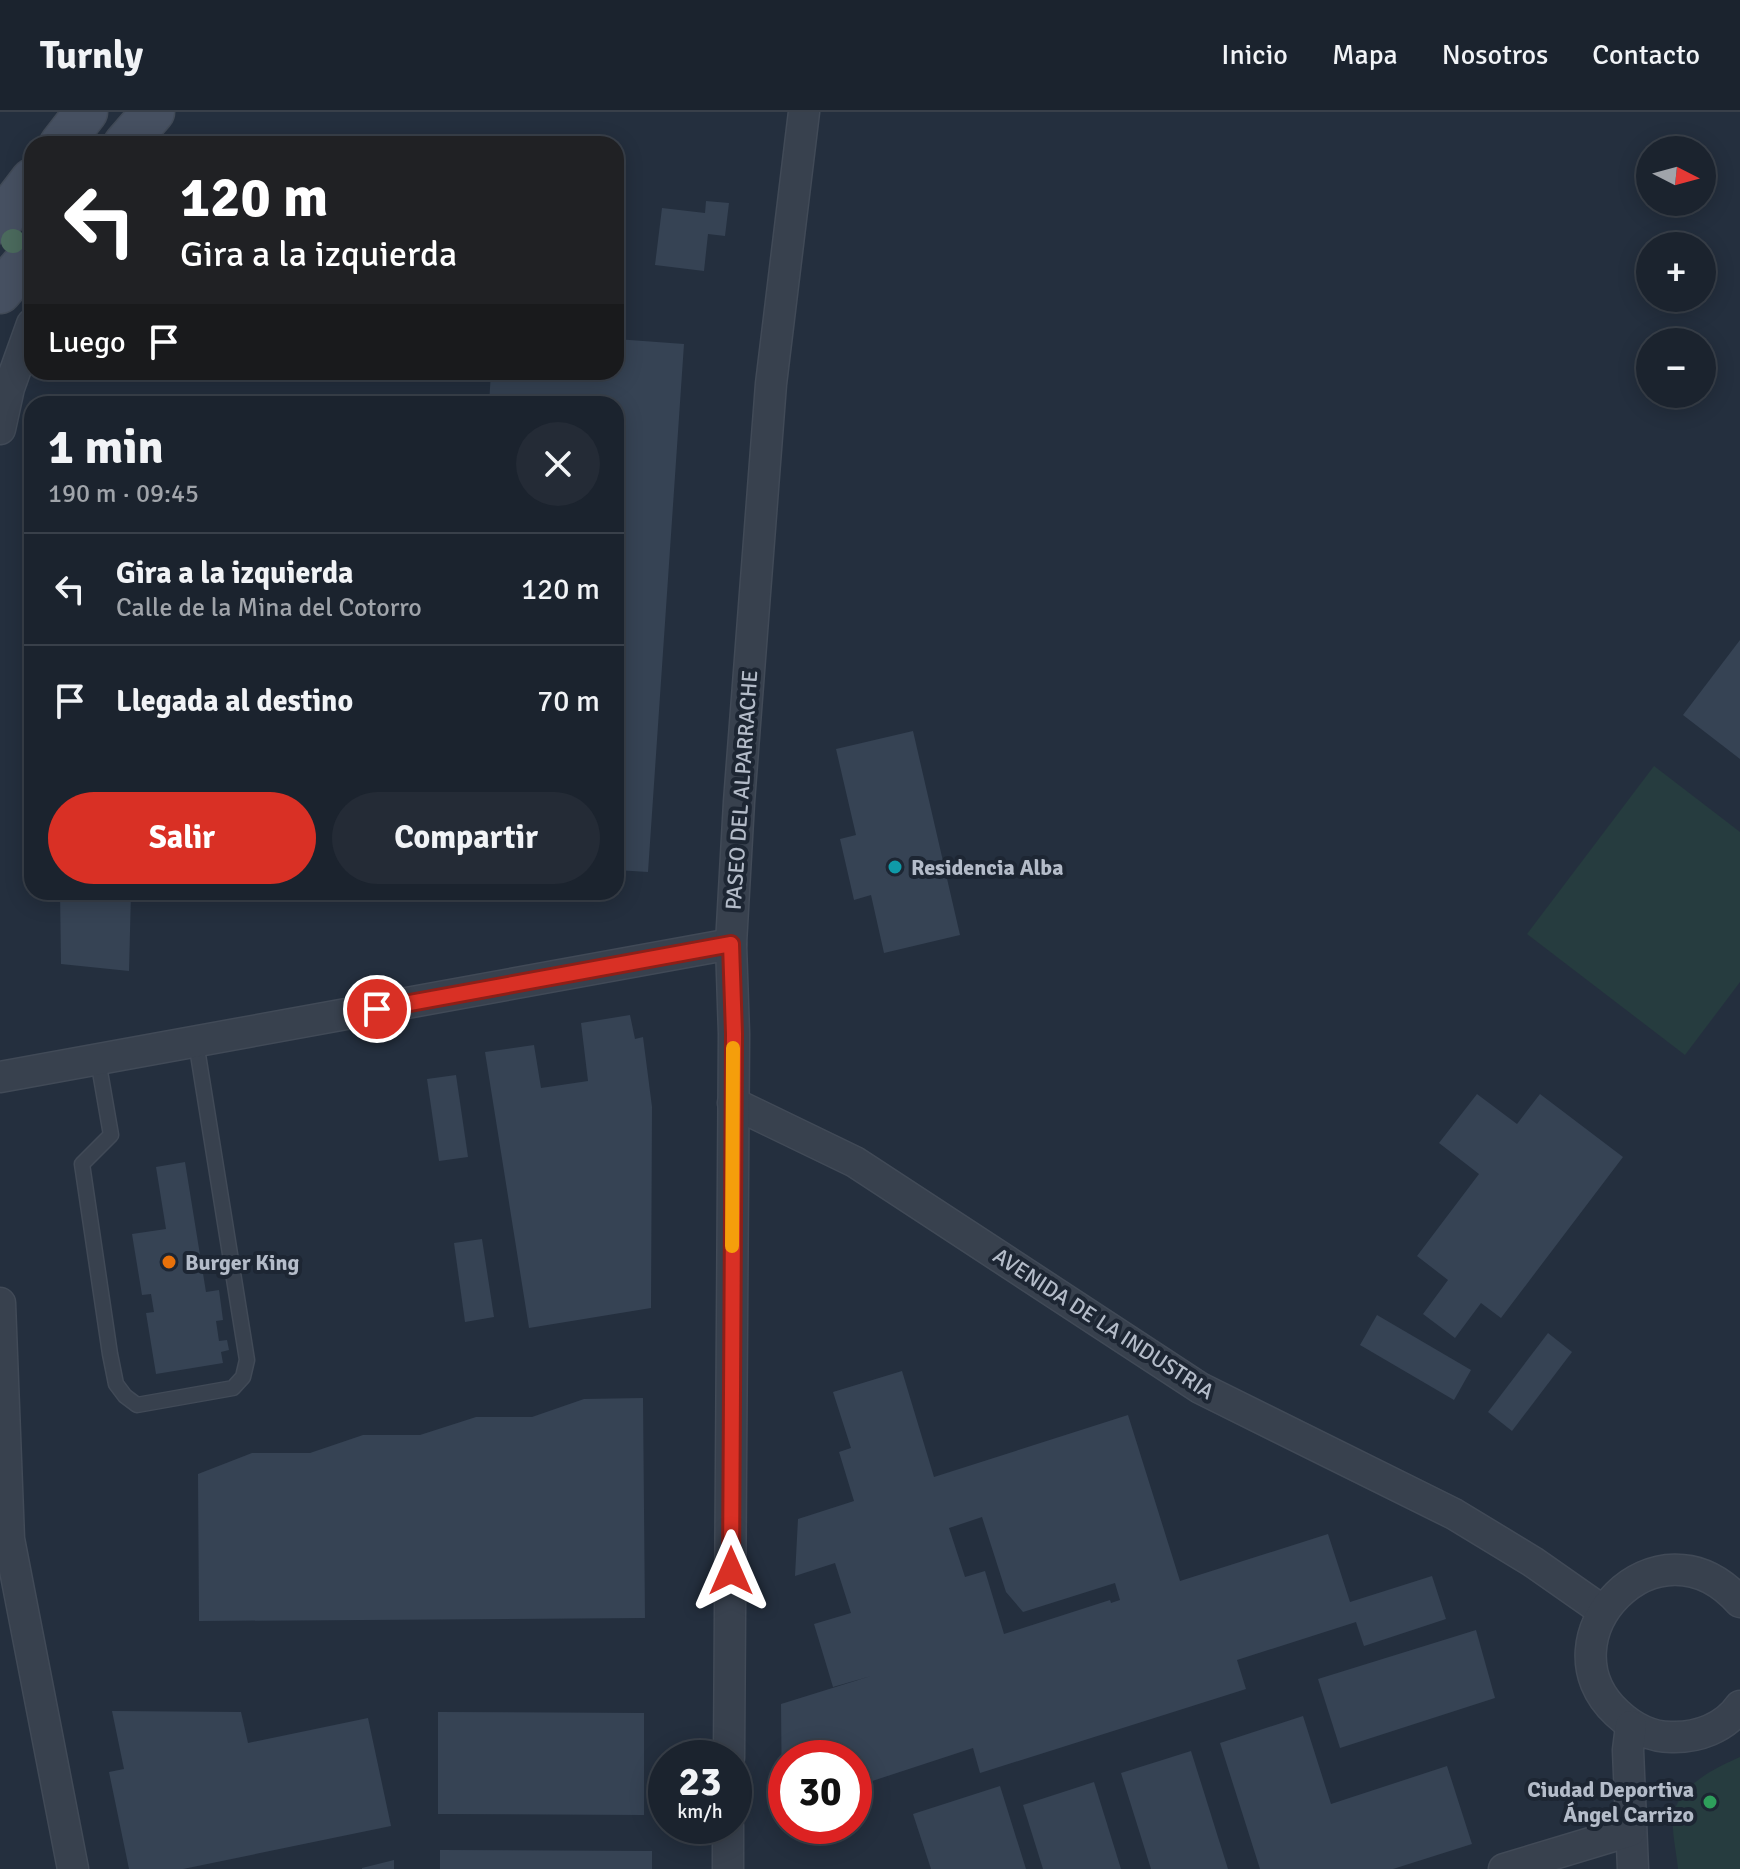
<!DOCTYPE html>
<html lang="es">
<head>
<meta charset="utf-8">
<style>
  :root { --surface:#1b232e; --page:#242b36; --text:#f1f3f6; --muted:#a0a4aa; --line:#39404a; --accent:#d93025 }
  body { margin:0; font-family:Signika,sans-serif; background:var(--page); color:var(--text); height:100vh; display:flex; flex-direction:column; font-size:30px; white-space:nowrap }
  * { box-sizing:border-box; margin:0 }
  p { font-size:26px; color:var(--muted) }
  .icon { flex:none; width:44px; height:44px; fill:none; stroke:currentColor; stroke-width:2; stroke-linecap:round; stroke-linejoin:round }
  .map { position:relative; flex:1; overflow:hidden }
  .sheet { position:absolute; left:24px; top:284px; width:600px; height:504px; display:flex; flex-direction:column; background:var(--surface); border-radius:24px; box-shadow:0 4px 20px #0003,0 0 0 2px var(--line) }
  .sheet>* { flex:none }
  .hud { position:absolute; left:24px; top:24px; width:600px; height:244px; border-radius:24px; box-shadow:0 4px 20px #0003,0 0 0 2px var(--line); background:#202124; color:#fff; overflow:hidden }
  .needle { width:52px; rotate:96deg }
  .buttons { position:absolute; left:1636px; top:24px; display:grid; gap:16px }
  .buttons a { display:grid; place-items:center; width:80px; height:80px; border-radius:50%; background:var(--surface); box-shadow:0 4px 20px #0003,0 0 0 2px var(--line); font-size:40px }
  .speed { position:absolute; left:648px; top:1628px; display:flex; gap:16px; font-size:40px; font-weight:700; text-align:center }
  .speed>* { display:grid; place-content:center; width:104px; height:104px; border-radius:50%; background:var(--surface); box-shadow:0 4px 20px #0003,0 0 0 2px var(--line); line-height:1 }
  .speed small { font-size:20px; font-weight:400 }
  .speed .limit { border:12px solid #d22; background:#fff; color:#111 }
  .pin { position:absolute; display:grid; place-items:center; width:68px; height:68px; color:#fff; margin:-34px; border:4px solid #fff; border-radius:50%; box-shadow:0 2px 8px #0007 }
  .me { position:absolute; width:88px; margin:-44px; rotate:0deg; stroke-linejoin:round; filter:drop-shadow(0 0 6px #0008) }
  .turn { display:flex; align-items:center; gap:28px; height:168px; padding:0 24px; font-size:36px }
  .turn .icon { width:104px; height:104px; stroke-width:2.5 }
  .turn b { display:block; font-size:56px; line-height:68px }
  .then { display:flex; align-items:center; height:76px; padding:0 24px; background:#0003; gap:16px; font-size:30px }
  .round { display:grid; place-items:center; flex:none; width:84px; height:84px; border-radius:42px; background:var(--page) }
  .summary { display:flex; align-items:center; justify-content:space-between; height:136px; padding:0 24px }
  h1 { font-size:48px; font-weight:800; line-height:60px }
  .action { display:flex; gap:16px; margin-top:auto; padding:16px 24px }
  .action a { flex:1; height:92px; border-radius:48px; background:var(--accent); color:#fff; font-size:32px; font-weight:800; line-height:92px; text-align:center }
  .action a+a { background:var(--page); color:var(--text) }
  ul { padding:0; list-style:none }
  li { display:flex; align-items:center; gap:24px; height:112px; padding:0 24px; border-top:2px solid var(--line) }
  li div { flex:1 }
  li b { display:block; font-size:30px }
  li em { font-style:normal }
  header { display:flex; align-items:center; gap:48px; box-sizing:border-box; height:112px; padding:0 40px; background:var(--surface); border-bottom:2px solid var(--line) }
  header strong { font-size:38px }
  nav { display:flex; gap:44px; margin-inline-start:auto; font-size:28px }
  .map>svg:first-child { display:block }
  .green { fill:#263c3f }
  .building { fill:#364354; fill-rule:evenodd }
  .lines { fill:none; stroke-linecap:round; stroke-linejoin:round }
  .lane-casing { stroke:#414a57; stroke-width:17 }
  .street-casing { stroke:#414a57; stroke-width:33 }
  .secondary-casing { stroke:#414a57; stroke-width:45 }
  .lane { stroke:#38414e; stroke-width:14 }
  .street { stroke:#38414e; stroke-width:30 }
  .secondary { stroke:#465061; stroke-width:42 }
  .tree { fill:#4b6a5d }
  .route-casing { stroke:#8d1f18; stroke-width:20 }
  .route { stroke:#d93025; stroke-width:14 }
  .slow { stroke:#f59e0b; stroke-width:14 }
  .culture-dot { fill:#0f9aa8; stroke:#1d2633; stroke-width:3 }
  .food-dot { fill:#e8710a; stroke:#1d2633; stroke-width:3 }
  .leisure-dot { fill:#2e9e5b; stroke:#1d2633; stroke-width:3 }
  .labels { text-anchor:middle; stroke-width:8; stroke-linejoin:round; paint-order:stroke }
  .street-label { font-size:22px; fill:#b4bcc9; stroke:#1d2633 }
  .poi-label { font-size:22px; font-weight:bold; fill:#b4bcc9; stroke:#1d2633; text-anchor:start }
</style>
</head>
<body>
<header>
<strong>Turnly</strong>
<nav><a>Inicio</a><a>Mapa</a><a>Nosotros</a><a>Contacto</a></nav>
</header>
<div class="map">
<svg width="1740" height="1757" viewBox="0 0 1740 1757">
  <rect width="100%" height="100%" fill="#242f3e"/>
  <g class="green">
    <path d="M1654,654L1740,720V870L1685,943L1527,822Z"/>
    <path d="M1740,1645V1757H1678C1677,1743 1670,1713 1674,1700C1682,1672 1715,1656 1740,1645Z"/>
  </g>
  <g class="building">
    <path d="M706,89L729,91L725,124L708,122L704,159L655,153L662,96L705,101Z"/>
    <path d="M616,227L684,232L648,760L616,758V292H489L491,260L602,263V260H616Z"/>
    <path d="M1740,528V647L1683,603Z"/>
    <path d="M913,619L960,823L884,841L871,783L854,788L840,727L856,723L836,637Z"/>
    <path d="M60,780H131L129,859L61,852Z"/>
    <path d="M630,903L635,927L643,925L652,995L651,1196L529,1216L485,940L534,933L541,976L588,969L581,911Z"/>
    <path d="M456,963L468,1045L439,1049L427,967Z"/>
    <path d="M1477,982L1517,1012L1540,982L1623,1045L1501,1206L1481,1191L1455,1226L1423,1202L1448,1168L1417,1144L1479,1062L1439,1031Z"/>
    <path d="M185,1050L206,1180L219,1178L223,1208L216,1209L219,1229L227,1228L229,1238L221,1240L223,1251L156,1262L146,1201L154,1200L151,1182L142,1183L132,1122L166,1117L156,1055Z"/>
    <path d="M482,1127L494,1205L465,1210L454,1131Z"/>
    <path d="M1377,1203L1471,1258L1454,1288L1360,1233Z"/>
    <path d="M1548,1221L1572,1240L1512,1319L1488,1300Z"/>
    <path d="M902,1259L934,1365L1128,1303L1180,1469L1328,1422L1350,1490L1432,1464L1446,1507L1364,1534L1356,1510L1237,1548L1246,1577L980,1661L973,1636L854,1675V1646H786V1696L782,1697L781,1592L871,1564L833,1575L814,1512L851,1501L835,1451L795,1464L798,1407L854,1389L839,1340L851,1336L833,1280ZM982,1405L1006,1480L1023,1500L1115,1471L1120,1488L1111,1491L1110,1488L1004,1522L985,1459L965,1465L949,1416Z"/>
    <path d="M643,1286L645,1506L199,1509L198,1362L252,1341H310L363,1323H420L476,1305H532L584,1287Z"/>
    <path d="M1476,1518L1495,1586L1340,1636L1318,1567Z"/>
    <path d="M112,1599L241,1600L248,1631L368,1606L391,1714L183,1757H129L109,1660L124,1657Z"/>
    <path d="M438,1600L644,1601V1703L438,1702Z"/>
    <path d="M1303,1604L1331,1692L1447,1654L1472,1732L1393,1757H1260L1220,1631Z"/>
    <path d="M1191,1639L1228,1757H1151L1121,1661Z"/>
    <path d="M1094,1670L1121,1757H1043L1023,1693Z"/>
    <path d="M1000,1674L1026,1757H931L913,1702Z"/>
    <path d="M440,1738L652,1739V1757H440Z"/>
    <path d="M394,1748V1757H362V1756Z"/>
  </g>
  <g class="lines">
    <g class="lane-casing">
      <path id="lane" d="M98,948L111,1023L82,1052L110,1242L116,1272L125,1284L137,1293L233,1276L243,1265L247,1248L196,930"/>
    </g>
    <g class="street-casing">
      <g id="street">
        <path d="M0,317L9,276L32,212"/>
        <path d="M0,965L731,832"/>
        <path d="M733,991L855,1050L1200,1276L1454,1402L1533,1450L1603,1499"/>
        <path d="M0,1191L9,1427L73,1757"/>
        <path d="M1740,1490C1657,1397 1537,1527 1617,1601C1632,1615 1650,1625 1671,1625C1697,1626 1725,1616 1740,1594"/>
        <path d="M1631,1614L1628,1638L1633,1757"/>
        <path d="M729,1646L734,922L731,832L739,690L771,272L804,0"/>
        <path d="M728,1757V1714"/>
        <path d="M1504,1757L1630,1719"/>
      </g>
    </g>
    <g class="secondary-casing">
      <g id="secondary">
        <path d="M61,32L86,0"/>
        <path d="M125,32L153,0"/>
        <path d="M0,110L32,68"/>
        <path d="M0,180L32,142"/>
      </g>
    </g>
    <use href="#lane" class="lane"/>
    <use href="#street" class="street"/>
    <use href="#secondary" class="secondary"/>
  </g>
  <circle class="tree" cx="13" cy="129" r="12"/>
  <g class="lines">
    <g class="route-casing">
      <path id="route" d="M377,897L731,832L734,922L731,1459"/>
    </g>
    <use href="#route" class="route"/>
    <path class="slow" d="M732,1134L733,936"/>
  </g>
  <circle class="culture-dot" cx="895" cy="755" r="8"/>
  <circle class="food-dot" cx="169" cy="1150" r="8"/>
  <circle class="leisure-dot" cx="1710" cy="1690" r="8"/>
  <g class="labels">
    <g class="street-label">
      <text transform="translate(741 678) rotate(-86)" y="8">PASEO DEL ALPARRACHE</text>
      <text transform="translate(1104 1211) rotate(33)" y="8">AVENIDA DE LA INDUSTRIA</text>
    </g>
    <g class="poi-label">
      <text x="911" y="763">Residencia Alba</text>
      <text x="185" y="1158">Burger King</text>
      <text x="1694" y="1685" text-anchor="end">Ciudad Deportiva<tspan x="1694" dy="25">Ángel Carrizo</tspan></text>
    </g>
  </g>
</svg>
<div class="buttons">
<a><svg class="needle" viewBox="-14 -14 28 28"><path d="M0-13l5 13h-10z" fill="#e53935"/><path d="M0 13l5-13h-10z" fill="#a0a4aa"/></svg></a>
<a>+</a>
<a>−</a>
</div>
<div class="speed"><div>23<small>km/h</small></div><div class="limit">30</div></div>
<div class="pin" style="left:377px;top:897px;background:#d93025"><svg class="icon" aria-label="arrive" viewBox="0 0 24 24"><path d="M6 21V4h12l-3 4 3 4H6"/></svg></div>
<svg class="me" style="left:731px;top:1459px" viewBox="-20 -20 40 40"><path d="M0-17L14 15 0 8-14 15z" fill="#d93025" stroke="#fff" stroke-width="4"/></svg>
<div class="hud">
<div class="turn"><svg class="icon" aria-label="left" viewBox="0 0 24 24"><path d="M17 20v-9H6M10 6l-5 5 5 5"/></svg><div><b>120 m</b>Gira a la izquierda</div></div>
<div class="then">Luego<svg class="icon" aria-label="arrive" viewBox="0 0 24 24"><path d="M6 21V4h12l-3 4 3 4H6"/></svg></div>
</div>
<section class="sheet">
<div class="summary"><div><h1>1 min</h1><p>190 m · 09:45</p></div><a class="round"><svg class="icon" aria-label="close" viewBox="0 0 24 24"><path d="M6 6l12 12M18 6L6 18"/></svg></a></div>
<ul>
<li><svg class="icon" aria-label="left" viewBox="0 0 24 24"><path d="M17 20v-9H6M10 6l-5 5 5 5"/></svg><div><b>Gira a la izquierda</b><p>Calle de la Mina del Cotorro</p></div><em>120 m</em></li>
<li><svg class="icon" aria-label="arrive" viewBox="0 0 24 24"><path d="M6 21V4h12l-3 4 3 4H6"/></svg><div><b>Llegada al destino</b></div><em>70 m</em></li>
</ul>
<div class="action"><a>Salir</a><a>Compartir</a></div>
</section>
</div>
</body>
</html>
